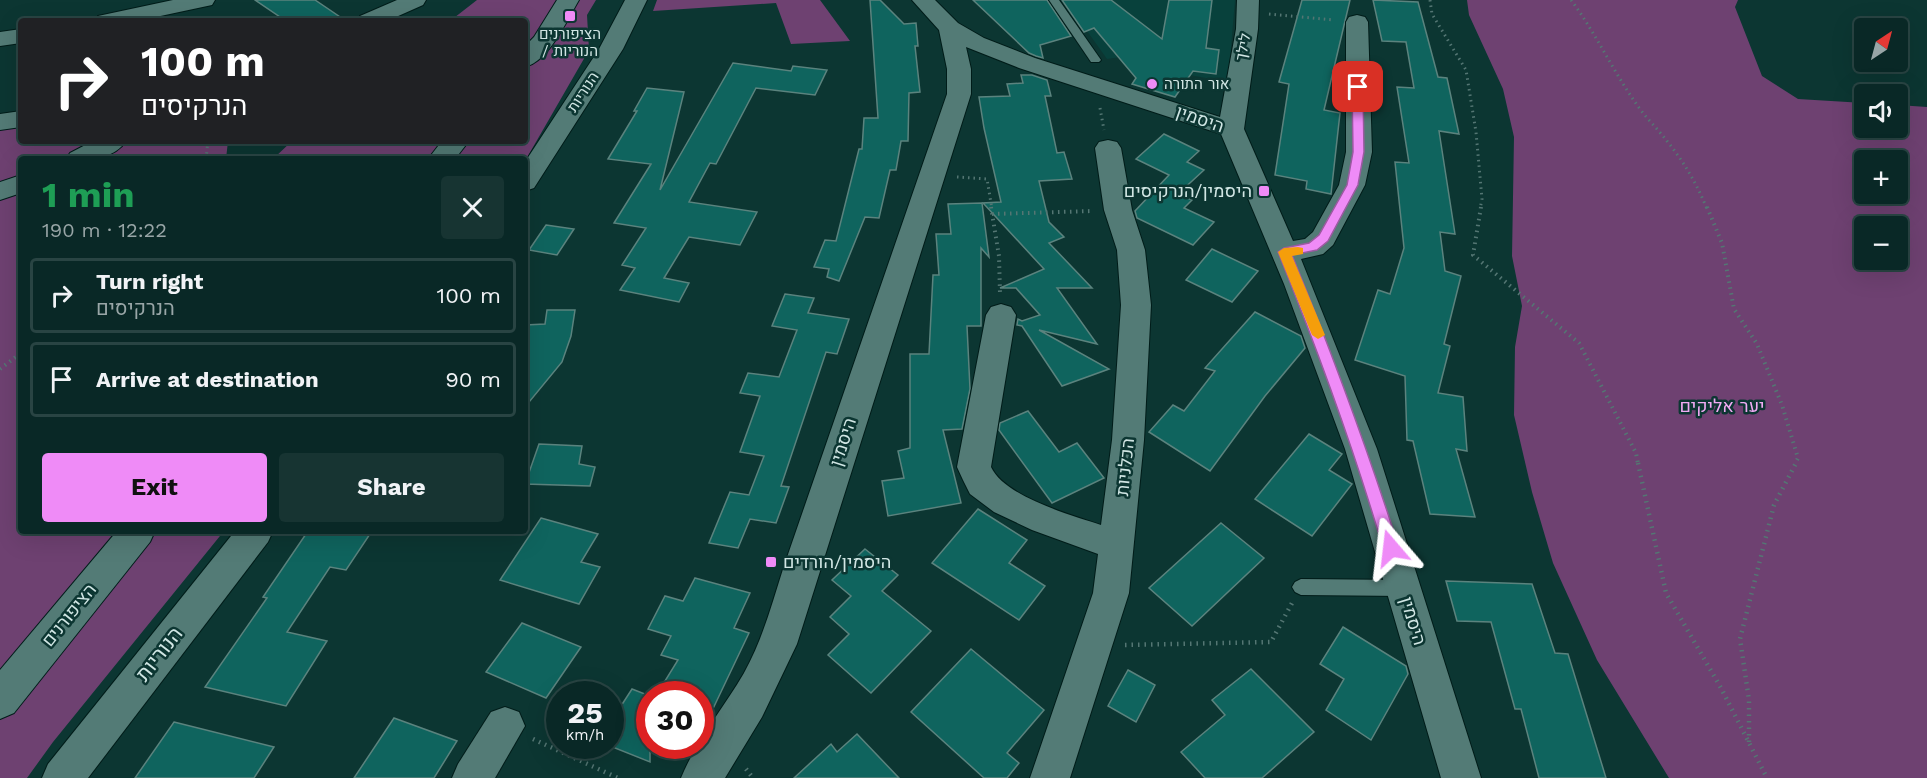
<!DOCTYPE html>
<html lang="en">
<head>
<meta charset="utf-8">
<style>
  :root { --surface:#092826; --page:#173432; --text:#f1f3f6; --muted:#99a6a7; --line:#294443; --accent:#ef8bf7 }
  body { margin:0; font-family:"Work Sans",Heebo,sans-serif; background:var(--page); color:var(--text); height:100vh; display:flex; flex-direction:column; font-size:22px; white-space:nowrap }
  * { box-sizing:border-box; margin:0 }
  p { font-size:20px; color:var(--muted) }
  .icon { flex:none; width:33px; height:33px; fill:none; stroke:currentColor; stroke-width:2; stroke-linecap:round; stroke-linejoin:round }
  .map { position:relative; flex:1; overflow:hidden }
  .panel { position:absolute; left:18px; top:156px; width:510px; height:378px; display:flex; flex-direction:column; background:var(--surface); border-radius:6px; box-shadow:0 6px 24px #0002,0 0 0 2px var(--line) }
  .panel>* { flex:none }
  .hud { position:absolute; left:18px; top:18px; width:510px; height:126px; border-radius:6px; box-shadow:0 6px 24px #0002,0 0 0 2px var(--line); background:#202124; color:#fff; overflow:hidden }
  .needle { width:39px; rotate:36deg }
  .tools { position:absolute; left:1854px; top:18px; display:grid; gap:12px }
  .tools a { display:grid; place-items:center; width:54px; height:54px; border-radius:6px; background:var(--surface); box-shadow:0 6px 24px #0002,0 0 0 2px var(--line); font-size:30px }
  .speed { position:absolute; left:546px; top:681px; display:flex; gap:12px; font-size:30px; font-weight:700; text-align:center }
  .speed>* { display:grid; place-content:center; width:78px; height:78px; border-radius:50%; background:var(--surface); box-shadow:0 6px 24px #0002,0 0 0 2px var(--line); line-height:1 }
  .speed small { font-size:15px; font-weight:400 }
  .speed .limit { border:9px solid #d22; background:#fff; color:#111 }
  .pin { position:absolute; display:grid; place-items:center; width:51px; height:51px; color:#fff; margin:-26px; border-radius:12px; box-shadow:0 3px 9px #0006 }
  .me { position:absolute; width:66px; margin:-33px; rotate:343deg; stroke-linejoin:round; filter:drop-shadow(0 0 4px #0008) }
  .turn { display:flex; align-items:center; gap:21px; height:126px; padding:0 24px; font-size:27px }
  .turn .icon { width:78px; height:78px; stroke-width:2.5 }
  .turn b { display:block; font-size:42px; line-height:51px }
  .round { display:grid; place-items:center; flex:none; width:63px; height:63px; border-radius:6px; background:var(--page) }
  .summary { display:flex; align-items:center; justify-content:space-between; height:102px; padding:0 24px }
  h1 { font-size:36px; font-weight:700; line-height:45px; color:#1e9e55 }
  .action { display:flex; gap:12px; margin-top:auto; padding:12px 24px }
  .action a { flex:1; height:69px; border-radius:6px; background:var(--accent); color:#111; font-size:24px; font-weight:700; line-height:69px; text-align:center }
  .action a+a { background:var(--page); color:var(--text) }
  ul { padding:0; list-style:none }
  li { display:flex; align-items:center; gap:18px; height:75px; margin:0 12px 9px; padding:0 12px; border:3px solid var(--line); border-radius:6px }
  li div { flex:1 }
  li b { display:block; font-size:22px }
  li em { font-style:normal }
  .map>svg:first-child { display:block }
  .built { fill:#08413c }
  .forest { fill:#6e4171; fill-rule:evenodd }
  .building { fill:#0f645e; stroke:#5b837e; stroke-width:1.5 }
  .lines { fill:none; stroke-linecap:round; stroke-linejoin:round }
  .lane-casing { stroke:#001c19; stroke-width:2 }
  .street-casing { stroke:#001c19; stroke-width:2 }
  .path-far2 { stroke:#547673; stroke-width:3; stroke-dasharray:1.5 4; stroke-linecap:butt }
  .path-far1 { stroke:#547673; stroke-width:4; stroke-dasharray:1.5 4.5; stroke-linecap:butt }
  .path { stroke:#547673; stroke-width:4.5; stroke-dasharray:1.5 5; stroke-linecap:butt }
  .lane { fill:#537b76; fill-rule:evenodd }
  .street { fill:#537b76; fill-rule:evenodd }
  .route { fill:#ef8bf7; stroke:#9b5aa1; stroke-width:1.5 }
  .slow { fill:#f59e0b }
  .poi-dot { fill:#ef8bf7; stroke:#0c3632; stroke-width:2 }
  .labels { text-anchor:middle; stroke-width:5; stroke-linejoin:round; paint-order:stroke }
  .far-poi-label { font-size:15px; fill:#d1e6e4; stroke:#0c3632 }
  .far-street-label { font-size:15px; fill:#d1e6e4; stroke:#0c3632 }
  .street-label { font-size:18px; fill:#d1e6e4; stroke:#0c3632 }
  .poi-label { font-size:18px; fill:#d1e6e4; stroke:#0c3632; text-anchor:end }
  .park-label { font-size:18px; fill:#f0abf4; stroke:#0c3632 }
  .near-street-label { font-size:21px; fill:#d1e6e4; stroke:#0c3632 }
</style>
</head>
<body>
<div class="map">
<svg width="1927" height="778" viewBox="0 0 1927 778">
  <rect width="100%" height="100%" fill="#0c3632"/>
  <path class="built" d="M1065,0H1235L1228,82L1151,68L1128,56L1107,59Z"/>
  <g class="forest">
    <path d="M477,0H596L587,15L589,50L525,161V159H273L292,141H525V21H450Z"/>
    <path d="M657,0H820L850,41L791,44L776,3L653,11Z"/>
    <path d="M1467,0H1738L1735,7L1762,76L1798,99L1864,103V128H1898V105L1927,107V778H1669L1597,660L1553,563L1532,492L1514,415L1515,347L1522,306L1512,256L1514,137L1503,89L1469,15ZM1864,160H1898V194H1864ZM1864,226H1898V260H1864Z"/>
    <path d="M21,123V141H228L226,159H21V531H224L53,742L27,778H0V126Z"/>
  </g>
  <g class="building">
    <path d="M255,0H315L346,21H286Z"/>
    <path d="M870,0H880L904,24L916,23L918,46H915L920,92L909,93L908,141H901L896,170H890L879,218L865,217L839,281L827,277L829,269L814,267L825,240L836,241L859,149H862L864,118H878Z"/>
    <path d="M973,0H1047L1071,36L1040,45L1043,58L1036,56L1029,53Z"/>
    <path d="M1062,0H1111L1162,39L1169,0H1212L1206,48L1219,50L1216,74L1193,71L1175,97L1132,84L1136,78L1094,28L1084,32Z"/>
    <path d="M1302,0H1350L1324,110L1340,113L1331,194L1306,189L1307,181L1275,175L1289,84L1279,82Z"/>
    <path d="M1373,0L1418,2L1438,77L1447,78L1459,134L1439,131L1455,234L1440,232L1445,271L1461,276L1444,344L1450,346L1438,393L1463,397L1467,451L1456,449L1475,517L1430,514L1413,441L1407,440L1405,376L1355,360L1378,290L1390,294L1404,248L1395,162L1409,163L1397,87L1414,88L1406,42L1382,41Z"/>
    <path d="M733,63L791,71L793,66L827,70L815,95L756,88L716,164L710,163L689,202L757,212L740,245L689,237L664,278L689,283L679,302L620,290L635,268L622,265L646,228L614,223L651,164L608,159L637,111H634L647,88L684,92L660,190Z"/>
    <path d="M1021,75H1032L1047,80L1051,96H1045L1057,153L1064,152L1072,179L1039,181L1049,222L1064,237L1049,243L1092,288H1057L1097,344L1039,330L1109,369L1062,386L1022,326L1017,325L1018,319L1022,321L1040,315L1016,288H1000L1044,269L983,203L1001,202L984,128L979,97L1010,96L1007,84L1023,83Z"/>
    <path d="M1164,134L1199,151L1187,162L1204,170L1178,194L1192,200L1184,208L1214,222L1193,245L1137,218L1135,211L1169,175L1136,159Z"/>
    <path d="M982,203L989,257L981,248V326H967L970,389L962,429L943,430L961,503L888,516L882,481L904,478L898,451L910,448V354H929L933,275H939L936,234H951L948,204Z"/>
    <path d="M546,225L574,229L557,255L529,250Z"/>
    <path d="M1212,249L1258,271L1232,302L1186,280Z"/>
    <path d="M785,294L814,298L808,313L849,319L837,354L826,352L781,486L789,487L776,523L750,519L738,548L709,543L730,492L749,495L764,456L740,452L760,396L740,393L748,373L779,377L797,330L772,326Z"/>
    <path d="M547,310H575L571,336L562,362L525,407V325L545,324Z"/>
    <path d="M1255,312L1301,336L1305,348L1265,396L1210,471L1149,432L1173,405L1184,411L1215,371L1205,368Z"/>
    <path d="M1028,411L1059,452L1077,443L1104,478L1052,503L999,430L1000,423Z"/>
    <path d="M1309,434L1342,454L1329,470L1352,484L1312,536L1255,499Z"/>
    <path d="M539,444L582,446L579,464L595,467L590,486L525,484Z"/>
    <path d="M978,509L1027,540L1009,563L1045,586L1019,620L932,563Z"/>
    <path d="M541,518L598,534L581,562L600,567L579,604L500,580Z"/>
    <path d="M1221,523L1264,558L1192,626L1149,588Z"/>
    <path d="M308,531H372L346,570L330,567L287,632L327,641L286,706L205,687L267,598L263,597Z"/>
    <path d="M865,549L898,575L882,591L931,631L871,693L828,655L849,634L830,617L851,596L832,580Z"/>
    <path d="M695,578L750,593L734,628L749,633L700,736V688L697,694H657L678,660L661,655L671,636L648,629L665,596L683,601Z"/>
    <path d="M1446,581L1532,584L1555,653L1568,654L1606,778H1539L1521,709H1515L1491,622L1457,621Z"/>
    <path d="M522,623L581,647L546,698L486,672Z"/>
    <path d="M1343,627L1406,666L1408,674L1371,740L1326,710L1344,679L1320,664Z"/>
    <path d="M971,649L1044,710L1007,753L1019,763L1007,778H984L911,712Z"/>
    <path d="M1251,669L1314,732L1262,778H1205L1181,752L1225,715L1212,700Z"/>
    <path d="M1128,670L1155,685L1136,722L1108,706Z"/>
    <path d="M632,689L650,696V762L610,746V702L621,706Z"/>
    <path d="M394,718L457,741L434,778H354Z"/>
    <path d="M174,722L274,747L254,778H135Z"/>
    <path d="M857,734L899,778H794L831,744L837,752Z"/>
  </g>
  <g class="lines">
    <g class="lane-casing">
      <g id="lane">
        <path d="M1049,0H1059L1101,60L1099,62H1091Z"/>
        <path d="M1301,579L1403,580L1409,583L1412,588L1409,593L1403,596L1301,595L1295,592L1292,587L1295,582Z"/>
      </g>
    </g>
    <g class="street-casing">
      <g id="street">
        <path d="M173,0H215L212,5L137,21H95L98,16Z"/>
        <path d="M397,0H426L423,5L387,21H357L360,16Z"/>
        <path d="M557,0H579C567,20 549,61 525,67V46L534,37Z"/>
        <path d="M625,0H647L623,49L534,188L525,191V162L599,49Z"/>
        <path d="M912,0H935L958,23L984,38L1035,58L1220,117L1236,29L1237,0H1259L1258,29L1244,129L1293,241L1305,239L1313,232L1339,185L1346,152V22L1349,17L1357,15L1365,17L1368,22L1372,152L1365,185L1333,245L1323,254L1301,259L1377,449L1481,778H1441L1345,449L1284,284L1221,134L1019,68L966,47L971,69V94L797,644L762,717L725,778H681C696,741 723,709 744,673C763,639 772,603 784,566L947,94V69L939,30Z"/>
        <path d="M21,29V43L0,46V32Z"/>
        <path d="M21,111V127L0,130V114Z"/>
        <path d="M1108,140L1117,142L1121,148L1132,210L1145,250L1151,305L1144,440L1129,593L1070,778H1030L1093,593L1098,554L1032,530L994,512L970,494L963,480L957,467L986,315L991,307L1001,304L1011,307L1016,315L991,467C1005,497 1071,515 1101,525L1112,440L1121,305L1117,250L1104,210L1095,148L1099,142Z"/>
        <path d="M93,141H126C113,161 87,159 66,159L70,153Z"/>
        <path d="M442,141H469L455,159H428Z"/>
        <path d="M21,175V193L0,200V182Z"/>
        <path d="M117,531H155L150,542L14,713L0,719V670Z"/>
        <path d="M235,531H273L268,542L88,778H42L48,764Z"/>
        <path d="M505,707L519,712L525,726L495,778H452L458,764L491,712Z"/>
      </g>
    </g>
    <g class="path-far2">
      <path d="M1430,0L1432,14L1466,70L1476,132L1482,199L1480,209"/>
      <path d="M1571,0C1595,32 1612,69 1635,102C1644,116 1657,128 1667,141C1684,162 1697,184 1707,209"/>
      <path d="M1269,14L1334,20"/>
      <path d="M1100,108L1104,130"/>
      <path d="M206,159L208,141"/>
      <path d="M957,177L987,179L992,209"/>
    </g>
    <g class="path-far1">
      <path d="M991,207L999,256L1000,293"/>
      <path d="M1481,207L1473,255L1579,343L1636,453L1638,464"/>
      <path d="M1707,207L1722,243L1734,309L1757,344L1782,405L1798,458L1795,464"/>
      <path d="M992,214L1093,211"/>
      <path d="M0,369L21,353"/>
    </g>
    <g class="path">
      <path d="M1638,463L1666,593L1721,688L1767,778"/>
      <path d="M1125,645L1271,642L1292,603"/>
      <path d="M533,739L618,778"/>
      <path d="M1749,742V700L1740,639L1774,505L1796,463"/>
      <path d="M746,769L753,778"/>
    </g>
    <use href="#lane" class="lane"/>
    <use href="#street" class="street"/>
  </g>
  <path class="route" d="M1358,84L1363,87L1364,152L1358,185L1328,241L1317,250L1292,255C1332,353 1367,447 1399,548L1396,553L1391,555L1386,553L1383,548C1353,446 1318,351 1278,252L1284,248L1309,243L1319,235L1347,185L1353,152L1352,87Z"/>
  <path class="slow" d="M1298,247L1303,248V254L1292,256L1325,335L1318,339L1312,335L1278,252L1284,248Z"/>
  <g class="poi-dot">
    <rect x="564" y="10" width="12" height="12" rx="3"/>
    <circle cx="1152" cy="84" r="6"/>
    <rect x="1258" y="185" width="12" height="12" rx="3"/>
    <rect x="765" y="556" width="12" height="12" rx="3"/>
  </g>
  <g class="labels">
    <g class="far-poi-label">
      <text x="570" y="39">הציפורנים<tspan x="570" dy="17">/ הנוריות</tspan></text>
      <text x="1164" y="89" text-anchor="start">אור התורה</text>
    </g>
    <g class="far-street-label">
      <text transform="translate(1243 47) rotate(-79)" y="5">לילך</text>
      <text transform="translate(583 92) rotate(-57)" y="5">הנוריות</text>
    </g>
    <g class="street-label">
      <text transform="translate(1200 119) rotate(19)" y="6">היסמין</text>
      <text transform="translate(843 442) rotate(-72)" y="6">היסמין</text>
      <text transform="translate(1125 467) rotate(-84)" y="6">הכלניות</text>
      <text transform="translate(69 615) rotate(-51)" y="6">הציפורנים</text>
      <text transform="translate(1413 621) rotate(73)" y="6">היסמין</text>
    </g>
    <g class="poi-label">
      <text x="1252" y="197">היסמין/הנרקיסים</text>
      <text x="783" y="568" text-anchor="start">היסמין/הורדים</text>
    </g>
    <g class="park-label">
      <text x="1722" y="412">יער אליקים</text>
    </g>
    <g class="near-street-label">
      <text transform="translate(159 654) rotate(-52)" y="7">הנוריות</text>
    </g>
  </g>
</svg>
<div class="tools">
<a><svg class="needle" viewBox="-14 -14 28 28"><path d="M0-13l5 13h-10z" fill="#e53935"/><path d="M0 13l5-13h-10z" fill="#99a6a7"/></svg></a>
<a><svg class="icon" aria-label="sound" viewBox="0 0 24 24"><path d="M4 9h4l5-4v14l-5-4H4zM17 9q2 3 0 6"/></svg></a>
<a>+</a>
<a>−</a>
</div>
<div class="speed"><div>25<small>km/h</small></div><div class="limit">30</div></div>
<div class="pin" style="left:1358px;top:87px;background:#d93025"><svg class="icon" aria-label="arrive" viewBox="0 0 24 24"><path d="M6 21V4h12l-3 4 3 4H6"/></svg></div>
<svg class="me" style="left:1391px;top:548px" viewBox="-20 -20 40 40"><path d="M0-17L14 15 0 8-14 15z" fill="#ef8bf7" stroke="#fff" stroke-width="4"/></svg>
<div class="hud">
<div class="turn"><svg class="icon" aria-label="right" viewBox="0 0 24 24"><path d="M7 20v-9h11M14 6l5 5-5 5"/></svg><div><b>100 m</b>הנרקיסים</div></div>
</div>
<section class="panel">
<div class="summary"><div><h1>1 min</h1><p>190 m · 12:22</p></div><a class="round"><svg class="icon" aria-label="close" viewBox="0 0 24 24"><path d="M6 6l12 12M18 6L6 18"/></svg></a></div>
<ul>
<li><svg class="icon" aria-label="right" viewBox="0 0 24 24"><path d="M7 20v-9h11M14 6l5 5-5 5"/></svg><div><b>Turn right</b><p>הנרקיסים</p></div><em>100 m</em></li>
<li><svg class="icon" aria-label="arrive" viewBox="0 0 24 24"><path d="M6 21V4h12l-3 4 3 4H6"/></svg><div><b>Arrive at destination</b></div><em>90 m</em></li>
</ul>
<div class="action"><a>Exit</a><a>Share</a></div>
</section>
</div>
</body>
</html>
